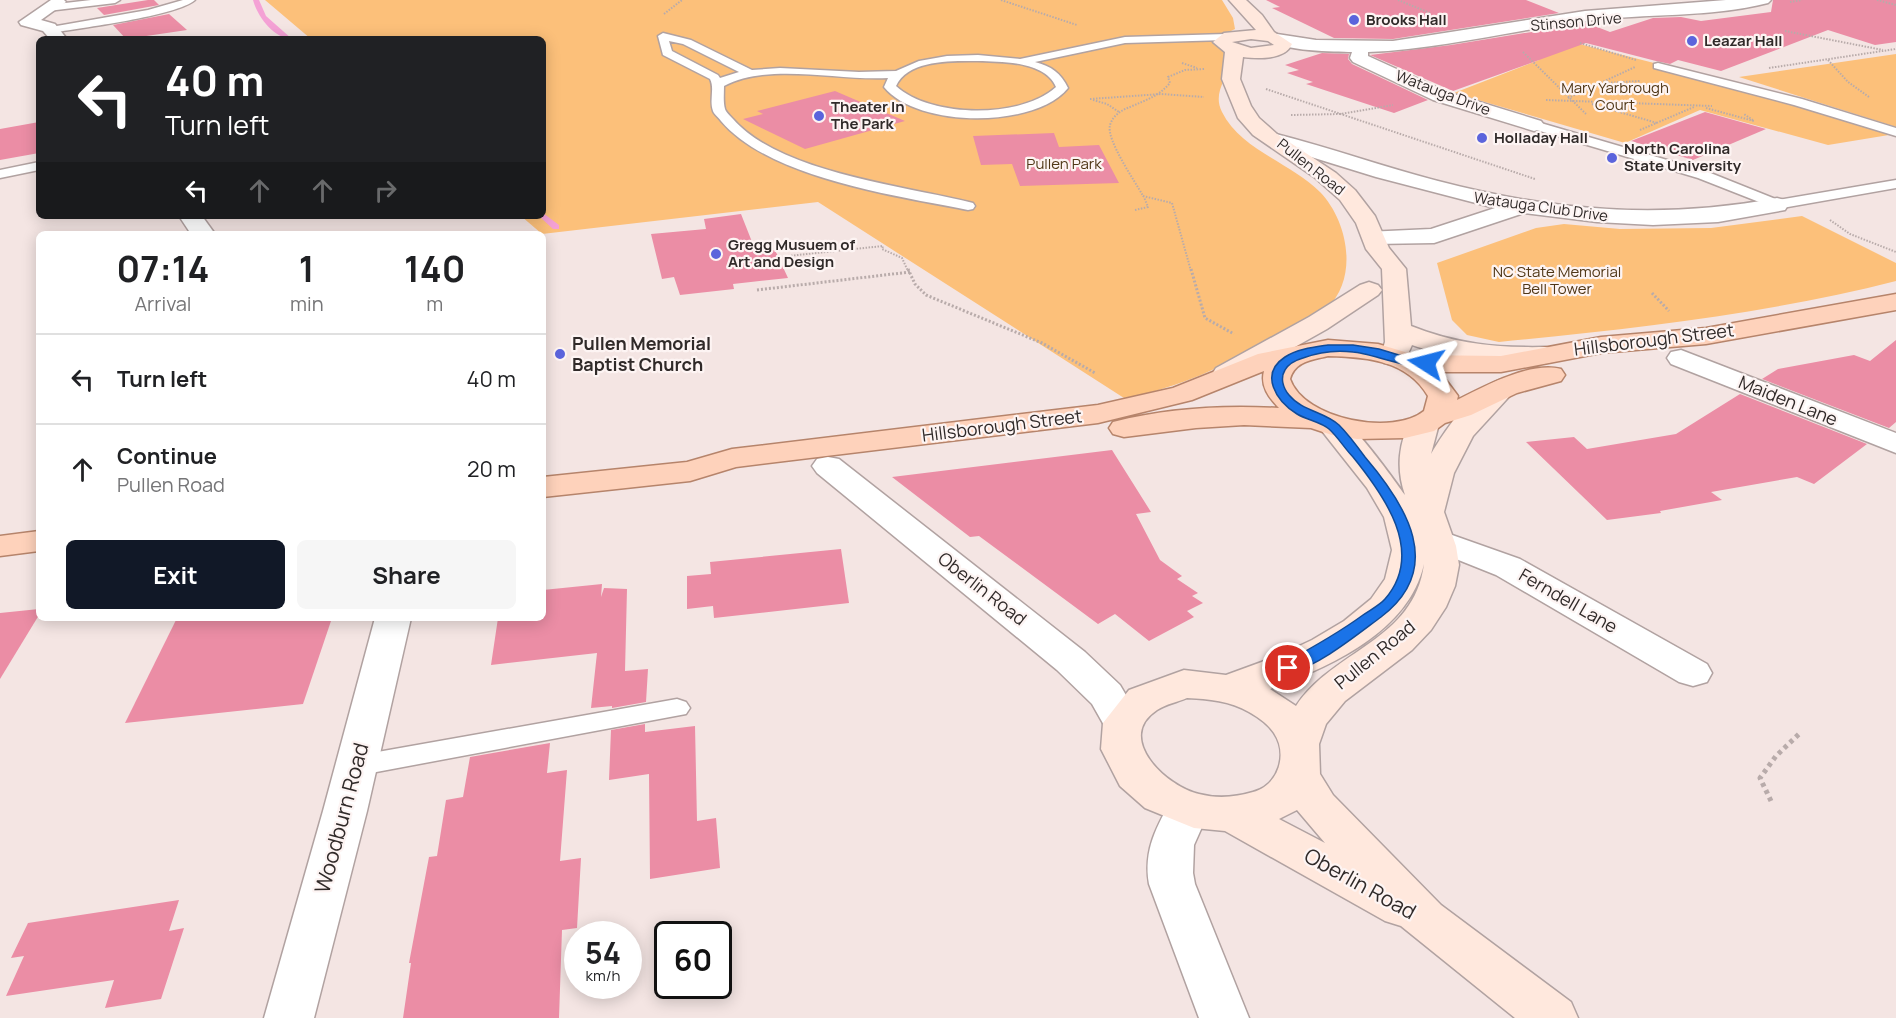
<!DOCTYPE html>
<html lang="en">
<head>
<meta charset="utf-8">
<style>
  :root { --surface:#fff; --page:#f6f6f6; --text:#202124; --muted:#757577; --line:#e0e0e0; --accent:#111827 }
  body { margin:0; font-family:Manrope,sans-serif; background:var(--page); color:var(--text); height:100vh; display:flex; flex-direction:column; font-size:22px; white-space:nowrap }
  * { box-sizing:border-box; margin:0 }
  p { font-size:20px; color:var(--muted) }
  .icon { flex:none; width:33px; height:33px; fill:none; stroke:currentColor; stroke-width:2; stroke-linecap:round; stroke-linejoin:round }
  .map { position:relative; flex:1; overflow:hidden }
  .sheet { position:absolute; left:36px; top:231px; width:510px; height:390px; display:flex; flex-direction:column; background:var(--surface); border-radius:9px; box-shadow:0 3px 15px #0003 }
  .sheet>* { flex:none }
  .hud { position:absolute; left:36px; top:36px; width:510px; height:183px; border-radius:9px; box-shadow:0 3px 15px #0003; background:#202124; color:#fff; overflow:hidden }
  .speed { position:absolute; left:564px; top:921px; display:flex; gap:12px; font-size:30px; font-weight:700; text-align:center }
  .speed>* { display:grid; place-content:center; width:78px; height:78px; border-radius:50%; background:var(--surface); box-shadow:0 3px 15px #0003; line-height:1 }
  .speed small { font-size:15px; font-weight:400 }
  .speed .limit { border:3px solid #111; border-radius:9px; background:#fff; color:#111 }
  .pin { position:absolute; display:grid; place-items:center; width:51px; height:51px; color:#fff; margin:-26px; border:3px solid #fff; border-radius:50%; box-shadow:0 2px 6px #0007 }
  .me { position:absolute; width:66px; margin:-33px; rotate:279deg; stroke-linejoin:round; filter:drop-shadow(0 0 4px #0008) }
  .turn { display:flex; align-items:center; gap:21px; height:126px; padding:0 30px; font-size:27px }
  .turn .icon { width:78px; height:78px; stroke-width:2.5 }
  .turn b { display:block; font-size:42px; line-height:51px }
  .lanes { display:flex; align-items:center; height:57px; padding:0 30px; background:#0003; justify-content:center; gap:30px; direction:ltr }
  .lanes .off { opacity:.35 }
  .eta { display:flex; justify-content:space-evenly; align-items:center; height:102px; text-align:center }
  .eta b { font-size:36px; font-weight:700; line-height:42px }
  .primary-button { display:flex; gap:12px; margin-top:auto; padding:12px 30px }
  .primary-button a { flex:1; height:69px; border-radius:9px; background:var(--accent); color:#fff; font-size:24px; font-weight:700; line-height:69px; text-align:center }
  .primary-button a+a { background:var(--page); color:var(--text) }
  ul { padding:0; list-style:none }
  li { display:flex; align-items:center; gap:18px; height:90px; padding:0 30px; border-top:2px solid var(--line) }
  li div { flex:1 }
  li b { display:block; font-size:22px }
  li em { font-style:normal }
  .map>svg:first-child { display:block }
  .green { fill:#fcc07a }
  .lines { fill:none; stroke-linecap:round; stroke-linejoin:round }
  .stream { fill:#f4a1d5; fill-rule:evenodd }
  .building { fill:#eb8da5 }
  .service-casing { stroke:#b1a2a1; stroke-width:3 }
  .minor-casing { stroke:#b1a2a1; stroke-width:3 }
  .tertiary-casing { stroke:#b1a2a1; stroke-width:3 }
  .secondary-casing { stroke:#b1a2a1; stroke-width:3 }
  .primary-casing { stroke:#b6846b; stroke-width:3 }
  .path-far2 { stroke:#b8abaa; stroke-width:2; stroke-dasharray:1.5 1.5; stroke-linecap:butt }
  .path-far1 { stroke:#b8abaa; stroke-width:3; stroke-dasharray:2 2; stroke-linecap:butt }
  .path { stroke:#b8abaa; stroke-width:5; stroke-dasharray:4 4; stroke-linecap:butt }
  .service { fill:#fff; fill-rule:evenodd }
  .minor { fill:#fff; fill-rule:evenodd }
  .tertiary { fill:#fff; fill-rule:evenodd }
  .secondary { fill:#ffe8dd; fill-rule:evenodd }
  .primary { fill:#fed2bb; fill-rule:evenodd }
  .route { fill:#1a73e8; stroke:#114b97; stroke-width:1.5 }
  .poi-dot { fill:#5b64dc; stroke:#fdf4f3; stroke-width:2 }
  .labels { text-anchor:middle; stroke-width:4.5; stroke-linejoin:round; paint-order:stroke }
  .far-poi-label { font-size:15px; font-weight:bold; fill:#302a29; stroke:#fdf4f3; text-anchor:start }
  .far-street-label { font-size:15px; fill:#302a29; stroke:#fdf4f3 }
  .far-park-label { font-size:15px; fill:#503717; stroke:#fdf4f3 }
  .street-label { font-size:18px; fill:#302a29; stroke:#fdf4f3 }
  .poi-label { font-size:18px; font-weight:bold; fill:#302a29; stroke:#fdf4f3; text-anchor:start }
  .near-street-label { font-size:21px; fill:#302a29; stroke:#fdf4f3 }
</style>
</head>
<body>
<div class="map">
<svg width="1896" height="1018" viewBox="0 0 1896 1018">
  <rect width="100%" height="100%" fill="#f4e5e3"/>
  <g class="green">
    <path d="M265,0H1222L1233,18L1235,29L1227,33C1228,42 1230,51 1229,60C1228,80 1212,92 1222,112C1241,150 1291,163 1320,192C1348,221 1359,278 1327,308C1317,317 1299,324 1287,330C1232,362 1188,386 1124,398L818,202L542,234L521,216H543V39H311Z"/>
    <path d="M1548,36L1764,91L1895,134L1828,145L1700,110L1625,143L1454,93L1539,60Z"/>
    <path d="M1896,54V127L1739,77Z"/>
    <path d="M1802,216L1896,263V281C1767,314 1632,329 1499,342L1467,335L1452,320L1437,263L1536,228L1564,224L1620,229L1711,228Z"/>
  </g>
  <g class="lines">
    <g class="stream">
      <path d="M253,0H259L266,16L292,39C274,39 257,16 253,0Z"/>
      <path d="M543,213L559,225V229H553L540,217L543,216Z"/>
    </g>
  </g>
  <g class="building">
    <path d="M148,0H154L159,5L104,15L97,8Z"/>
    <path d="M1266,0H1526L1559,13L1393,39L1334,38L1272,8L1280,7Z"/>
    <path d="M1773,0H1896V42L1875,45L1828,30L1721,71L1678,60L1670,64L1656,61L1586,43L1453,91L1370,55L1451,45L1587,23L1610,32L1653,18L1681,17L1701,21L1771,12Z"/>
    <path d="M169,14L187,30L126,39L113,25Z"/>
    <path d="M1322,53L1349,54L1348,59L1352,64L1428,100L1394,113L1306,84L1313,82L1287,73L1299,70L1285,65Z"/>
    <path d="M835,91L905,121L805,149L743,119L763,114L757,111Z"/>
    <path d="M1705,112L1766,129L1693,160L1631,141Z"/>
    <path d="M39,122V153L0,160V129Z"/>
    <path d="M1054,133L1059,147L1099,145L1119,183L1020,186L1012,164L981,165L973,136Z"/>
    <path d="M741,214L756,252L775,250L788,278L733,284L734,289L680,295L674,277L662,279L651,234L706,229L704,219Z"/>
    <path d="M1896,340V422L1889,428L1762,379L1778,369L1854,355L1870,361Z"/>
    <path d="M1740,394L1867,444L1814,484L1797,477L1711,492L1722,500L1660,511L1661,513L1607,520L1526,442L1574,437L1587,449L1676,434Z"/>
    <path d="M1112,450L1151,512L1136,514L1160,560L1182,576L1177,579L1198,593L1192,596L1203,603L1187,611L1194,617L1149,641L1115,614L1098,624L979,536L970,537L892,477Z"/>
    <path d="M841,549L849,603L714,618L713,606L687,609V576L711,574L710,562Z"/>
    <path d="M602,584L601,597L604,588L627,589L625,671L648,669L646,702L612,708V706L591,708L597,653L491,665L498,618H543V590Z"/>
    <path d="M39,609V615L0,679V613Z"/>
    <path d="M177,618H332L303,704L125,723Z"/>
    <path d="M645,724V732L695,726L697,821L716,818L720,868L650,879L649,774L609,780L611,730Z"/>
    <path d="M550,743L547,773L567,770L560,861L581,858L577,928L562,930L559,1018H403L411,963H409L429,857L437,856L446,800L463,797L470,757Z"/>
    <path d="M179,900L169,931L184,928L161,999L105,1008L114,980L6,996L24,956L11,958L28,923Z"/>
  </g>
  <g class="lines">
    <g class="service-casing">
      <g id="service">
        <path d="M91,0H120L115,3L48,11L43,8L48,5Z"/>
        <path d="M183,0H195C177,16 80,28 51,33L46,30L51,27L148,10Z"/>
        <path d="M663,33L691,40L752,70L780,68L859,72L896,71L919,61L947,56L978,55L1020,59L1125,37L1226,34L1231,37L1226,40L1125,43L1035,62C1051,66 1061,73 1068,88C1035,129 917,128 884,87L888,78C838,81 769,62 724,86C724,93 723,102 725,109C726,112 730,116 733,119C780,173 906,186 973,203L975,206L973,209L968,210C897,196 769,178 721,121C719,118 714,114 713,111C709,100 715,89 710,79L663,55L658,36ZM669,41L683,44L739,72L720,78L718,75L672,51ZM978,61C1003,62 1045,61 1056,87C1021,119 931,118 896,86C908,59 954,61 978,61Z"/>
        <path d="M1658,63L1802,99L1896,128V136L1794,105L1654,68V64Z"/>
        <path d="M1534,121L1708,172L1778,200L1896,180V188L1777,209L1698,178L1530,128L1528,125L1530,122Z"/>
        <path d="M39,162V170L0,178V170Z"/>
        <path d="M677,699L686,702L690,708L686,714L355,776L346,773L342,766L346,759L355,756Z"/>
      </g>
    </g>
    <g class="minor-casing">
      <g id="minor">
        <path d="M51,0H64L66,2L41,20L55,24L67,39H50L43,31L21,25L19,22Z"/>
        <path d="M1726,0H1771L1768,3C1710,18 1646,13 1586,21C1513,30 1442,49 1368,52V56L1447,92L1541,121L1544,125L1541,129L1534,131L1433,100L1353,62L1350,58L1352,52C1335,52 1278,51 1269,39L1277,34L1316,40L1393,41L1585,11Z"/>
        <path d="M1276,134C1331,148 1384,167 1438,181C1552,211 1661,220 1777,198L1785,200L1788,205L1785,210L1718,222L1653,225L1597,222L1524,213L1434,243L1374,244L1366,242L1362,237L1366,232L1431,229L1495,208L1376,177L1269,144L1266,140L1269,136Z"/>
        <path d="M179,216H202L215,234H191Z"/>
        <path d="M1681,350L1896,433V453L1671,364L1667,358L1671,352Z"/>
        <path d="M1438,530L1520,559L1707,664L1712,673L1707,682L1693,686L1679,682L1496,575L1426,547L1421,540L1426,533Z"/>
        <path d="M375,618H411L367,811L314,1018H264L323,811Z"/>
        <path d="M1188,792L1203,797L1210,809L1194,845L1193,873L1195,884L1249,1018H1199L1149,884C1143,850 1157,826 1173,797Z"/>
      </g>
    </g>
    <g class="tertiary-casing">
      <path id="tertiary" d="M828,457L839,459L1085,652L1120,685L1143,724L1137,734L1123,739L1109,734L1092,704L1057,670L817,473L812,466L817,459Z"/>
    </g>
    <g class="secondary-casing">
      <g id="secondary">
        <path d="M1229,0H1246L1262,15L1274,32L1292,44C1285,60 1258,59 1243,57L1240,79L1251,106L1259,118L1277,134L1336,173L1355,190L1375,216L1389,248L1406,269L1411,326C1455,344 1498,348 1545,347L1555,349L1559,355L1555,361C1512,372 1453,359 1412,345L1404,363L1394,365L1384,363L1380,357L1385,342L1382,269L1366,249L1356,223L1340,200L1314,177L1253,135L1238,118L1222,79L1225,52L1213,42L1224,33L1256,30ZM1251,39L1268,41L1274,45L1251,48L1232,42Z"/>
        <path d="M1369,282L1378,285L1382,290L1378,295L1327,329L1236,380L1226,382L1216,380L1212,374L1216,368L1309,317L1360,285Z"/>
        <path d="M1503,379L1513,382L1517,388L1473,436L1454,473L1444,512L1456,546L1459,565L1455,586L1446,607L1431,630L1412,650L1345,701L1326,724L1319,744L1320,774L1333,795L1441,905L1571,1002L1578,1018H1515L1401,926L1385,921L1225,831L1194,828L1145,808L1120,786L1101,749L1103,723L1129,690L1184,670L1226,675L1278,656L1312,640L1344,621L1371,599L1385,579L1392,550L1384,517L1367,488L1318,426L1322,420C1329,418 1334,416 1341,419C1354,424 1395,481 1405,495C1396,470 1398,440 1413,418L1424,415L1435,418L1439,424L1431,454C1445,430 1475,386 1503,379ZM1424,564C1414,641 1334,649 1296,706L1270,689C1329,667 1409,632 1424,564ZM1187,698C1209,699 1230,701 1249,712C1258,717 1268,724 1274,733C1288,754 1279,785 1253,792C1236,797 1218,799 1199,794C1167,787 1114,738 1157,710C1166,704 1178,702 1187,698ZM1297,810L1325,843L1279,819Z"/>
      </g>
    </g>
    <g class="primary-casing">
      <g id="primary">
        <path d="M1896,294V310L1706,344L1601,353L1501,372H1440L1458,396L1457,400C1485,386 1530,361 1561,369L1565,375L1561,381L1517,393L1471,415L1445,423L1434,431L1405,438L1357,439L1332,435L1311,428L1244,425L1196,428L1124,437L1113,434L1109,428L1113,422C1166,408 1225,405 1279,408C1269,398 1260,386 1264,371L1192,400L1098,423L736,467L690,481L543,497V477L687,462L732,449L1098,405L1173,388L1258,354L1328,340L1378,344L1415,355L1501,356L1601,337L1706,328ZM1328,356C1366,357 1407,360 1428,396L1424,411C1394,436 1304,420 1290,379C1295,361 1312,360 1328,356Z"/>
        <path d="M39,531V551L0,556V536Z"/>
      </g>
    </g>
    <g class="path-far2">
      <path d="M1001,0L1077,25"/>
      <path d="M1398,0L1430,13"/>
      <path d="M1877,0L1896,5"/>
      <path d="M1790,2L1802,0"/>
      <path d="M664,14L682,0"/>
      <path d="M1785,31L1883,50"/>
      <path d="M1580,43L1636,60"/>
      <path d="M1523,52L1586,114"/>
      <path d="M1828,60L1848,82L1869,97"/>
      <path d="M1182,63L1197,68"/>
      <path d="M1769,68L1896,49"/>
      <path d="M1605,83L1640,81"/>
      <path d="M1266,89L1535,179"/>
      <path d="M1568,98L1635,67"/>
      <path d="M1090,99L1161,94L1204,97"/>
      <path d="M1093,100L1107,104L1119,112"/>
      <path d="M1546,100L1712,106"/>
      <path d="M1592,104L1657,123"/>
      <path d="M1706,108L1754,121L1744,114"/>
      <path d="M1291,115L1340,114L1393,105"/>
      <path d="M1640,130L1694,107"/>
      <path d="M1135,210L1148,207L1144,197"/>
      <path d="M1830,220L1850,234L1896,252"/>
      <path d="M788,256L883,246L882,249L902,258L908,271"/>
      <path d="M1191,271L1172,203L1143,196C1135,181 1106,140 1110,125C1113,115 1122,110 1130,107C1146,100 1159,96 1170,83L1168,77L1185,70L1205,69"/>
    </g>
    <g class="path-far1">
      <path d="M908,269L915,284L926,295L1042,343L1095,373"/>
      <path d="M1191,269L1205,318L1234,334"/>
      <path d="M757,290L910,272"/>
      <path d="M1652,293L1669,311"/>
    </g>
    <path class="path" d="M1771,801L1760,778L1776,756L1800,733"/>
    <use href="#service" class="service"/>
    <use href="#minor" class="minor"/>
    <use href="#tertiary" class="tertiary"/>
    <use href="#secondary" class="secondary"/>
    <use href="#primary" class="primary"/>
  </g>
  <path class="route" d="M1328,345H1353L1379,349L1412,359L1430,360L1432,363C1419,374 1372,353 1353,352C1337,350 1319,352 1303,358C1296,360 1289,363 1285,370C1280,378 1283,388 1289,395C1302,411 1325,412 1339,425C1349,435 1357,446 1365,457C1406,505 1446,568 1381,617C1354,637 1320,665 1288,674L1282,672L1280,668L1282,664C1310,649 1337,634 1363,615C1370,610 1380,605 1385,599C1426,552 1383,494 1353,457C1345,449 1338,437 1329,429C1321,422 1307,420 1297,414C1276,401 1259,374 1285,357C1297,349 1315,347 1328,345Z"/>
  <g class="poi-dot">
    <circle cx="1354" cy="20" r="6"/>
    <circle cx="1692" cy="41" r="6"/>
    <circle cx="819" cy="116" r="6"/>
    <circle cx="1482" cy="138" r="6"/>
    <circle cx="1612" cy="158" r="6"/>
    <circle cx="716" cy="254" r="6"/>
    <circle cx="560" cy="354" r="6"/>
  </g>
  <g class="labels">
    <g class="far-poi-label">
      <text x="1366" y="25">Brooks Hall</text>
      <text x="1704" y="46">Leazar Hall</text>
      <text x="831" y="112">Theater In<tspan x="831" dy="17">The Park</tspan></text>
      <text x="1494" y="143">Holladay Hall</text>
      <text x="1624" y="154">North Carolina<tspan x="1624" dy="17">State University</tspan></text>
      <text x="728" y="250">Gregg Musuem of<tspan x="728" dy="17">Art and Design</tspan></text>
    </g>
    <g class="far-street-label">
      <text transform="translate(1576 22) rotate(-5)" y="5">Stinson Drive</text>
      <text transform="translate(1443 93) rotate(21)" y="5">Watauga Drive</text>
      <text transform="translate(1311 167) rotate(38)" y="5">Pullen Road</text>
      <text transform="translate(1541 207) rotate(8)" y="5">Watauga Club Drive</text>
    </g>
    <g class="far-park-label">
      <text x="1615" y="93">Mary Yarbrough<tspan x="1615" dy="17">Court</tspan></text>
      <text x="1064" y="169">Pullen Park</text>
      <text x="1557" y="277">NC State Memorial<tspan x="1557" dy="17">Bell Tower</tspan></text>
    </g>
    <g class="street-label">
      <text transform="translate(1654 340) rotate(-7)" y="6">Hillsborough Street</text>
      <text transform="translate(1788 401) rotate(22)" y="6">Maiden Lane</text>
      <text transform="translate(1002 426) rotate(-7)" y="6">Hillsborough Street</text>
      <text transform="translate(982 589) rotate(38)" y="6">Oberlin Road</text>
      <text transform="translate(1568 601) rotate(30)" y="6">Ferndell Lane</text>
      <text transform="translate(1375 655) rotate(-39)" y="6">Pullen Road</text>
    </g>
    <g class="poi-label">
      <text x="572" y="350">Pullen Memorial<tspan x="572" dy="21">Baptist Church</tspan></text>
    </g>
    <g class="near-street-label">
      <text transform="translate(342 818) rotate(-75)" y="7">Woodburn Road</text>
      <text transform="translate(1360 884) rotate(29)" y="7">Oberlin Road</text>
    </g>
  </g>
</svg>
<div class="speed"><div>54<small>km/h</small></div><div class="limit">60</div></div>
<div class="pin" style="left:1288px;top:668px;background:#d93025"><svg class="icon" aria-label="arrive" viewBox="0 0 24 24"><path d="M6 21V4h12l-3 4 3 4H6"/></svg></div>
<svg class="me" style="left:1426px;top:363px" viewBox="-20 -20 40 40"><path d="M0-17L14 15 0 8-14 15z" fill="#1a73e8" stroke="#fff" stroke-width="4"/></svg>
<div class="hud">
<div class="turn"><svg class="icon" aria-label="left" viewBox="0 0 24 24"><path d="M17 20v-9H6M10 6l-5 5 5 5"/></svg><div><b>40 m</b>Turn left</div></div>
<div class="lanes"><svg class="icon" aria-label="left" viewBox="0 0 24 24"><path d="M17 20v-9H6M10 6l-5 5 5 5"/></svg><svg class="icon off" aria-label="ahead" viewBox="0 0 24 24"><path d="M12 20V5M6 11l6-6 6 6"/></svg><svg class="icon off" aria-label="ahead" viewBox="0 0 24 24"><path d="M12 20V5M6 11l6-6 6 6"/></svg><svg class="icon off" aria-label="right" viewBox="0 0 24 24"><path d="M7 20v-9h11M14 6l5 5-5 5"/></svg></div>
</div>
<section class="sheet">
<div class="eta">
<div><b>07:14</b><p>Arrival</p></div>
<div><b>1</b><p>min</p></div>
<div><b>140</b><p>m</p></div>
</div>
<ul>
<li><svg class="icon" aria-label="left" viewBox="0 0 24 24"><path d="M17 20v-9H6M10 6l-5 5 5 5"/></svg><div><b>Turn left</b></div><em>40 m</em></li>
<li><svg class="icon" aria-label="ahead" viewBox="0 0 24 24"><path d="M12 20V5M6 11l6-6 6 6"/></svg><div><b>Continue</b><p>Pullen Road</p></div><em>20 m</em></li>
</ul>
<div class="primary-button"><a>Exit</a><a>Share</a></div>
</section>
</div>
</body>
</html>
